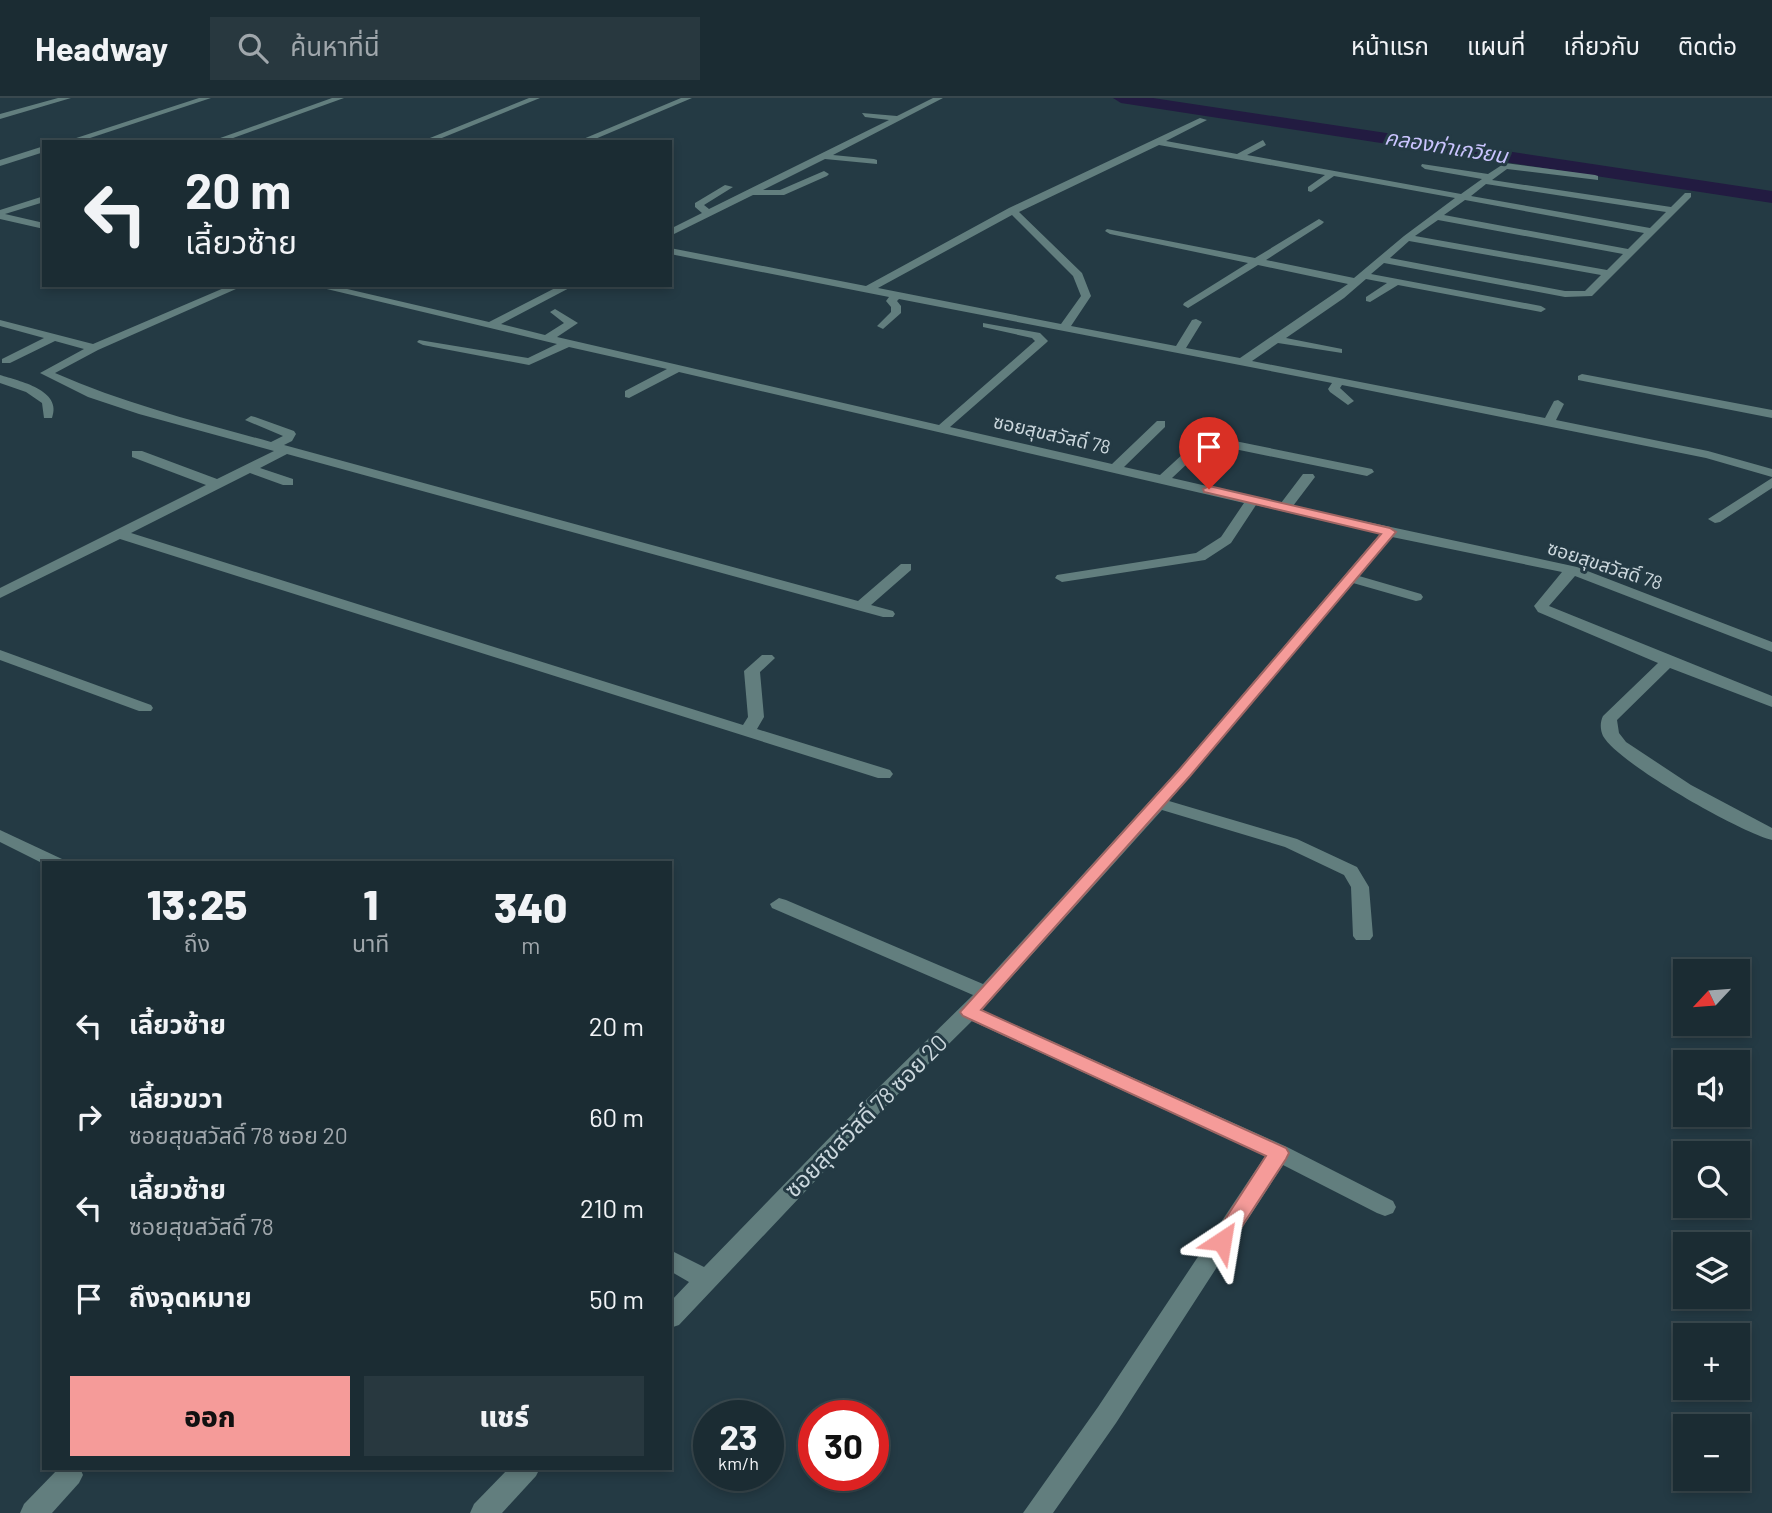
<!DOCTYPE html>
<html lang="th">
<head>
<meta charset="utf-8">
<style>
  :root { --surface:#1b2c33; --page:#28383f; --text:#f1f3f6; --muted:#a0a7ac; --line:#39484e; --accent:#f59b99 }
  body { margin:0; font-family:Barlow,"Noto Sans Thai",sans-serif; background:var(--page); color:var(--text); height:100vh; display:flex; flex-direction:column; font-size:26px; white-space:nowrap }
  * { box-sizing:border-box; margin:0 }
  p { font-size:23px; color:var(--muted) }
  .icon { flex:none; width:38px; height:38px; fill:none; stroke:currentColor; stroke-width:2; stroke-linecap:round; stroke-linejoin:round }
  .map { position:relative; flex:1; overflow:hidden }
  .sheet { position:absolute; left:42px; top:763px; width:630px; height:609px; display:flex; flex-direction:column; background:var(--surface); border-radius:0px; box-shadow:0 4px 10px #0003,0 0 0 2px var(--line) }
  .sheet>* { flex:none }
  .top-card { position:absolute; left:42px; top:42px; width:630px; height:147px; border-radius:0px; box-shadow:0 4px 10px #0003,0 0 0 2px var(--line); background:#1b2c33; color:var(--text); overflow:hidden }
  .needle { width:46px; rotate:244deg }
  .fabs { position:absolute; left:1673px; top:861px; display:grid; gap:14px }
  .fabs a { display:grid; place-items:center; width:77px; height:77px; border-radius:0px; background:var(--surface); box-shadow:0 4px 10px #0003,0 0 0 2px var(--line); font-size:35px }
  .speed { position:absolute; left:693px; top:1302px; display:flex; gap:14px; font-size:35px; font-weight:700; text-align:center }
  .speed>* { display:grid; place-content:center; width:91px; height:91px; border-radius:50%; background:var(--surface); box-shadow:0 4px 10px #0003,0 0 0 2px var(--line); line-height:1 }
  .speed small { font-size:18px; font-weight:400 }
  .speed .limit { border:10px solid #d22; background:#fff; color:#111 }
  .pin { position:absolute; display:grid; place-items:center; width:60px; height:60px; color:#fff; margin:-72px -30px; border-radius:50% 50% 50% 0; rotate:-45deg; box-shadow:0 0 7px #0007 }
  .pin .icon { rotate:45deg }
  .me { position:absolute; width:77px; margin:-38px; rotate:33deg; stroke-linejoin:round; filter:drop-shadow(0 0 5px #0008) }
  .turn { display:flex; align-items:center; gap:24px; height:147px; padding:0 28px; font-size:32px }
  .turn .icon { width:91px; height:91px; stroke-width:2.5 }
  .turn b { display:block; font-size:49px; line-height:60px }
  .eta { display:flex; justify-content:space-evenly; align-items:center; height:119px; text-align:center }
  .eta b { font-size:42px; font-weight:800; line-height:49px }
  .action { display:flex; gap:14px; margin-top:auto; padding:14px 28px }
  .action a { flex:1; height:80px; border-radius:0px; background:var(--accent); color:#111; font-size:28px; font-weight:800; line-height:80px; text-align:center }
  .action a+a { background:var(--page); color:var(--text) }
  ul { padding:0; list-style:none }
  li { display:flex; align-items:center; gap:21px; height:91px; padding:0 28px }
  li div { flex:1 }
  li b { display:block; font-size:26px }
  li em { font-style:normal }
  header { display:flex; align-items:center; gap:42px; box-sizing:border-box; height:98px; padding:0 35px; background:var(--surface); border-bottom:2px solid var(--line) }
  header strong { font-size:33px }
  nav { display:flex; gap:38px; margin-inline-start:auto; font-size:24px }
  .search { width:490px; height:63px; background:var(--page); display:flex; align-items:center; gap:18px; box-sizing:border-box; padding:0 24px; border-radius:0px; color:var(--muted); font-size:26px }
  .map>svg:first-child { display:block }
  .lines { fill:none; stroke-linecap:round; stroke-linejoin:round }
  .canal { fill:#221b41; fill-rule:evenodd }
  .minor { fill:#627e7e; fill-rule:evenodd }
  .route { fill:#f59b99; stroke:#9f6563; stroke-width:2 }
  .labels { text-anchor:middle; stroke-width:6; stroke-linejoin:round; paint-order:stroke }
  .far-street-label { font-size:19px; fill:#cbd7dd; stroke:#243a44 }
  .far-water-label { font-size:21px; font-style:italic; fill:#cac4fe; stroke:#243a44 }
  .street-label { font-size:23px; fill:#cbd7dd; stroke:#243a44 }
</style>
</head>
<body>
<header>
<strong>Headway</strong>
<div class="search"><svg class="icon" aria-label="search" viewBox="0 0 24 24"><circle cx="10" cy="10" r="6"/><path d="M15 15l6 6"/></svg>ค้นหาที่นี่</div>
<nav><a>หน้าแรก</a><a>แผนที่</a><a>เกี่ยวกับ</a><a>ติดต่อ</a></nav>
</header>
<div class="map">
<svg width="1772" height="1415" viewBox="0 0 1772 1415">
  <rect width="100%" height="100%" fill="#243a44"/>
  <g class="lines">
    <path class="canal" d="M1113,0H1153L1772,93V105L1121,5Z"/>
    <g class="minor">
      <path d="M58,0H71L0,21V16Z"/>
      <path d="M199,0H211L78,44H64Z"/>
      <path d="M332,0H344L222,44H209Z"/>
      <path d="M529,0H540L432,44H420Z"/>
      <path d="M681,0H692L588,44H576Z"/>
      <path d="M933,0H943L833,57L874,61L877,62V66L825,61L763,92H780L824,73L829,76L827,78L784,97H753L670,138V131L702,115L695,109V105L725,87L733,89L704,107L709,111L889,22L865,19L862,15L897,18Z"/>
      <path d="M1200,20L1207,22L1166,43L1237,56L1263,42L1266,47L1247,57L1461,96L1482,81L1425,71L1421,68L1422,66L1488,76L1505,65L1595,77L1598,78V82L1507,71L1492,82L1671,109L1685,95H1691V99L1592,198L1565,199L1384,165L1371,176L1541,208L1546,211L1541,214L1398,187L1370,204L1366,203V199L1387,185L1366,181L1344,200L1286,240L1342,251V255L1278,245L1252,263L1545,320L1554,303L1558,302L1564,306L1556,322L1708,353L1772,371V379L1706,360L1342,287L1340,290L1354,303L1348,307L1330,294L1328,291L1332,285L899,201L897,203L901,208V215L883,231L877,228L891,214V209L886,203L889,199L670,156V150L866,188L1009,110ZM1159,47L1325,77L1308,89V93L1311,94L1334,78L1455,100L1404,138L1354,180L1266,162L1322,126L1324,124L1319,121L1255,160L1107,131L1105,133L1110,136L1248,165L1184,205L1183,207L1188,210L1258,167L1348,186L1240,260L1186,250L1202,224L1196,221L1192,222L1176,248L1071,228L1091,198L1082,175L1019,114ZM1486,86L1666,114L1650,130L1471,98ZM1465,102L1644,135L1628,151L1444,117ZM1012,117L1073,178L1081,198L1061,226L878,190ZM1438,122L1623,156L1607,172L1415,138ZM1409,143L1601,177L1585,193H1565L1390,160Z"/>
      <path d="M44,48V54L0,68V62Z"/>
      <path d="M44,98V104L5,116L44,125V131L0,121V112Z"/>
      <path d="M231,187H245L98,252L55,275C125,306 198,324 271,344L283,338L245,322L251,318L255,319L294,333L296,336L292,343L284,347L858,503L901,466H911V472L871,507L893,513L895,516L893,519H883L287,356L260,370L293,381V387H283L250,375L131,435L743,627L748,619L744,573L762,557H772L775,560L760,574L764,619L757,631L890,672L893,676L890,680H878L120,441L0,500V490L206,387L132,359V353H142L217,381L274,353L139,316L88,299L40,275L84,251L55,243L10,265H2V261L44,240L0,228V222L93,246Z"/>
      <path d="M310,187H330L489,224L561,187H575L501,226L545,237L564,225L550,214L555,211L578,225L557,239L939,327L1035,243L1032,240L983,229V225L1040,235L1048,243L1046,245L950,329L1112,366L1157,323H1165V329L1124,369L1160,377L1197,343L1215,339L1372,371L1374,374L1367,378L1215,347L1205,349L1172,380L1281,405L1303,376H1313L1315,379L1293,408L1577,469L1772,544V554L1575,478L1549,508L1772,598V609L1670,570L1617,622L1619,635L1626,644L1691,687L1772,730V742C1740,734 1619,666 1603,638C1600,631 1600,624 1603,618L1658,565L1538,514L1534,508L1562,474L1392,439L1359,478L1421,496L1423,499L1421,502L1416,503L1353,485L1169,703L1297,741L1357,769L1369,789L1373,838L1370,842H1356L1353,838L1351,789L1344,777L1285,749L1162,712L982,912L1287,1049L1393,1103L1396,1109L1393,1115L1385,1118L1377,1115L1283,1067L1116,1325L1053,1415H1023L1098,1309L1265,1058L972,923L884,1010L679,1227L670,1230V1204L689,1184L670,1173V1152L704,1169L868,1000L973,897L772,810L770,806L779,800L786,802L983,886L1179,671L1380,436L1256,407L1231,445L1205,462L1062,484L1055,480L1057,477L1196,455L1221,439L1244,405L679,274L629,300L625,299V293L667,271L569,249L529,267L423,247L417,244L419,242L528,260L557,246Z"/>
      <path d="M1582,276L1772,312V320L1578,282V278Z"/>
      <path d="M0,277C19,283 63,292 52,320H44L42,305L26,294L0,285Z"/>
      <path d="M1772,380V390L1720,424L1715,425L1708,421Z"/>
      <path d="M0,552L151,607L153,610L151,613H139L0,562Z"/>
      <path d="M0,732L62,761L65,765L44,766L0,744Z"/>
      <path d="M59,1370H80L83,1377L79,1385L52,1415H20L24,1406Z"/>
      <path d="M509,1370H540L536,1378L502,1415H470L474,1406Z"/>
    </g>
  </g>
  <path class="route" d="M1209,388L1390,430L1396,434L1190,678L981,912L1286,1050L1289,1055L1286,1061L1229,1148L1222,1151L1214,1148L1211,1143L1266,1058L963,918L960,914L1179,672L1381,436L1204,394L1203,391Z"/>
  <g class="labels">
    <g class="far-street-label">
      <text transform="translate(1052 336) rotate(13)" y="7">ซอยสุขสวัสดิ์ 78</text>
      <text transform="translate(1605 467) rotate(18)" y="7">ซอยสุขสวัสดิ์ 78</text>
    </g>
    <g class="far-water-label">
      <text transform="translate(1446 49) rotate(9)" y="7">คลองท่าเกวียน</text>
    </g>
    <g class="street-label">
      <text transform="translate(866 1018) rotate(-45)" y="8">ซอยสุขสวัสดิ์ 78 ซอย 20</text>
    </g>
  </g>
</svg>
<div class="fabs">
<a><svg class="needle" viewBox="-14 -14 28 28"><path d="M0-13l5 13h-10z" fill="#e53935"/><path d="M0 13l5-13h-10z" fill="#a0a7ac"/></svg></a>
<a><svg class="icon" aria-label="sound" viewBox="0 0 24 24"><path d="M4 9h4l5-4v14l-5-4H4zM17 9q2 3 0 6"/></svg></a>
<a><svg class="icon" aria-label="search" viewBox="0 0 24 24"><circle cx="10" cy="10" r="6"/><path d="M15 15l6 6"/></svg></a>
<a><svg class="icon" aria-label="layers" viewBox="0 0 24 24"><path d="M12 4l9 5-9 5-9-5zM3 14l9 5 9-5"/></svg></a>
<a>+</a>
<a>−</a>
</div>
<div class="speed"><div>23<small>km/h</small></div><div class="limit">30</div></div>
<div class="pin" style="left:1209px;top:391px;background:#d93025"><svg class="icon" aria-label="arrive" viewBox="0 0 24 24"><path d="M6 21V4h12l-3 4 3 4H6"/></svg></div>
<svg class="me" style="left:1222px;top:1143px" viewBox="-20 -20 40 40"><path d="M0-17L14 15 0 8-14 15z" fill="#f59b99" stroke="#fff" stroke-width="4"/></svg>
<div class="top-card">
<div class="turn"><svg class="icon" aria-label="left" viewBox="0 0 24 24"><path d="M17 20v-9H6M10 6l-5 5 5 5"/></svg><div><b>20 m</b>เลี้ยวซ้าย</div></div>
</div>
<section class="sheet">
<div class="eta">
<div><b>13:25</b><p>ถึง</p></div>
<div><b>1</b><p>นาที</p></div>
<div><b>340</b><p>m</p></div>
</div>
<ul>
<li><svg class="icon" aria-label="left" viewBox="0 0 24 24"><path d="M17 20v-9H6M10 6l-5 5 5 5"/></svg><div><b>เลี้ยวซ้าย</b></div><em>20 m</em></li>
<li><svg class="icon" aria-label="right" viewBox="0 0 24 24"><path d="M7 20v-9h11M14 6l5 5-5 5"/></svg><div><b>เลี้ยวขวา</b><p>ซอยสุขสวัสดิ์ 78 ซอย 20</p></div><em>60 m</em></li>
<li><svg class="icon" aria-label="left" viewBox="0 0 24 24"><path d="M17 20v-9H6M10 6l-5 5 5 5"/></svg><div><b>เลี้ยวซ้าย</b><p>ซอยสุขสวัสดิ์ 78</p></div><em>210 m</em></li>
<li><svg class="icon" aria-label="arrive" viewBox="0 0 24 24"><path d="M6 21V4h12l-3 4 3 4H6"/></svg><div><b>ถึงจุดหมาย</b></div><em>50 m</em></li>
</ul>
<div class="action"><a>ออก</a><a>แชร์</a></div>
</section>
</div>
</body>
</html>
